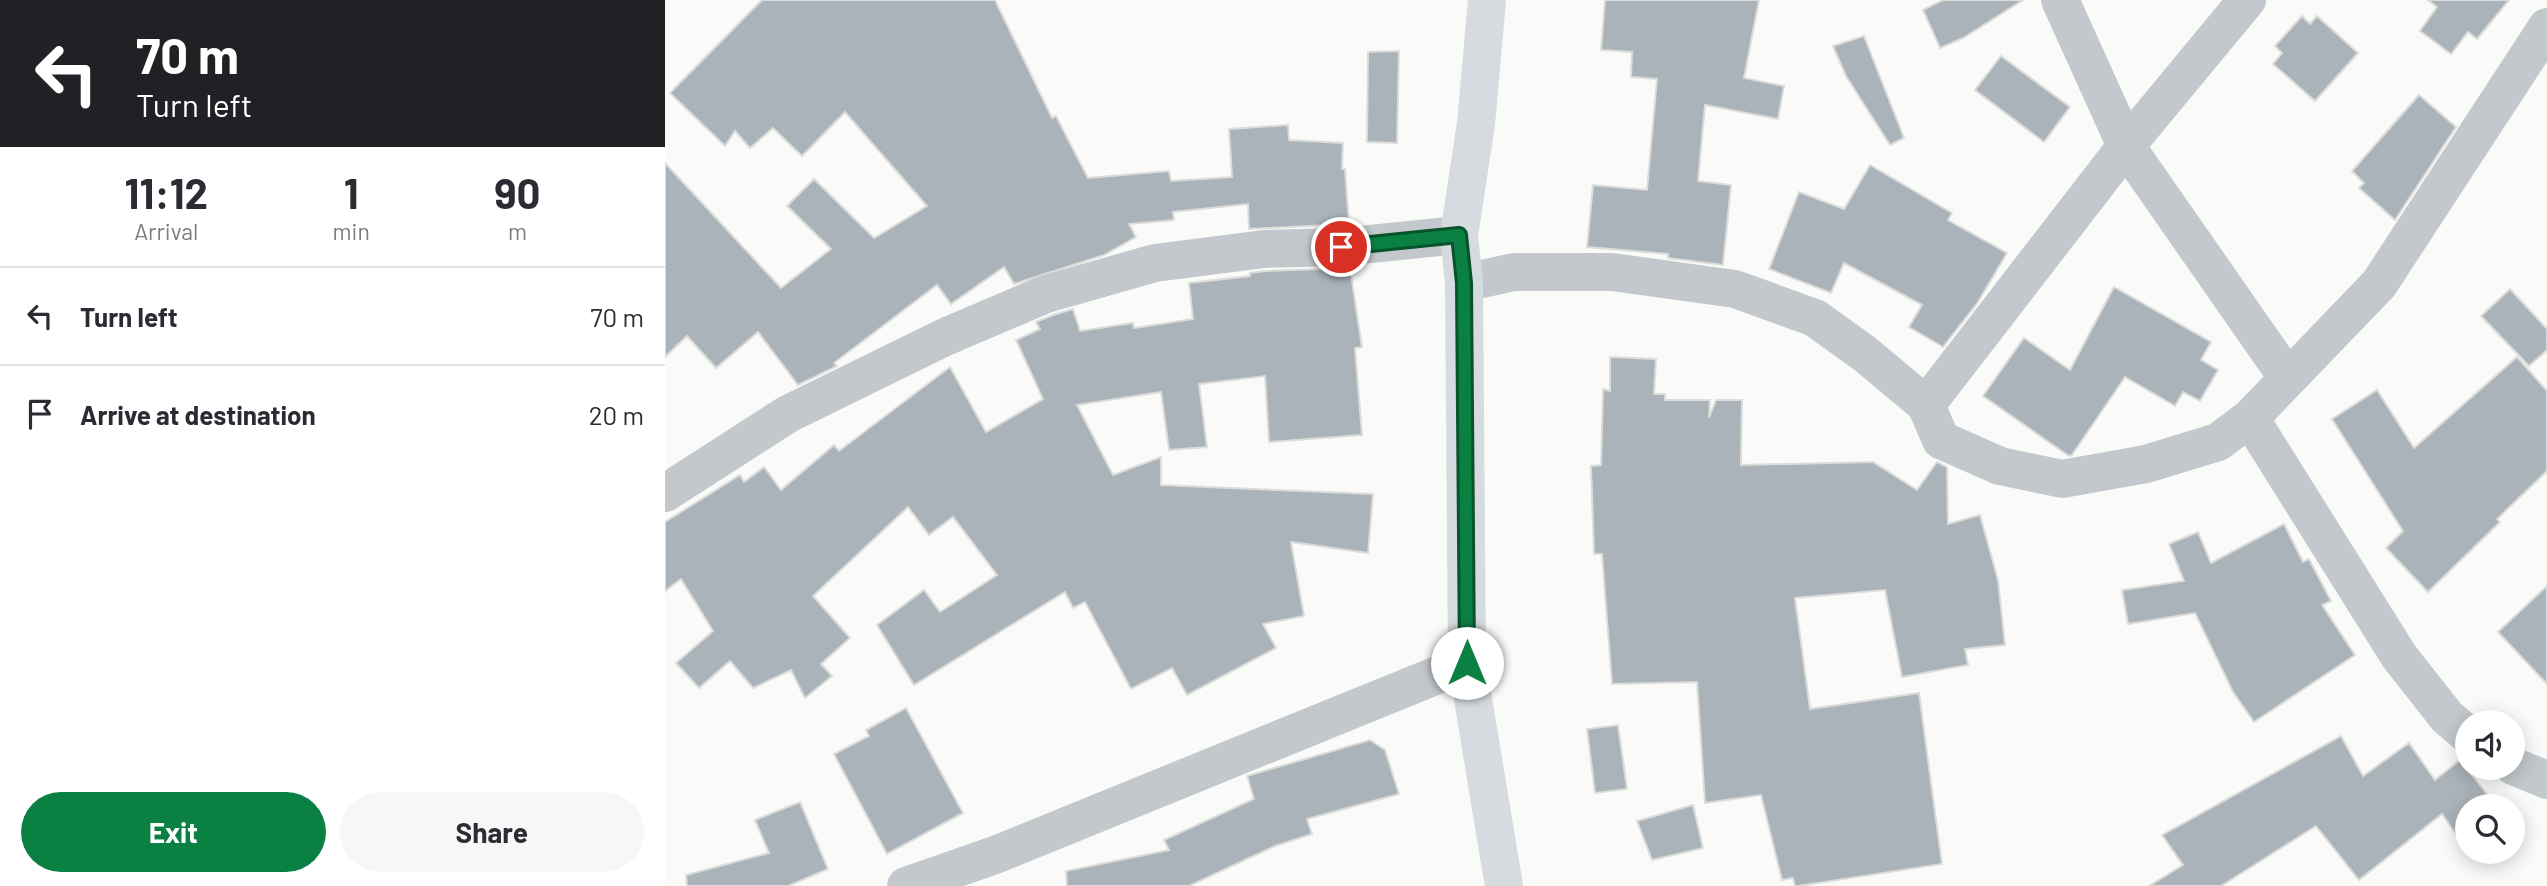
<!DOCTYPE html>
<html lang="en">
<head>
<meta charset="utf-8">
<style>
  :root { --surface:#fff; --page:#f7f7f7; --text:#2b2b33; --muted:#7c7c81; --line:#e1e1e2; --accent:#0b8043 }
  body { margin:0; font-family:Barlow,sans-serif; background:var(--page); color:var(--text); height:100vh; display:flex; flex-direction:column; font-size:26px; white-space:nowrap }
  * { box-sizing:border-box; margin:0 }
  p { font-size:23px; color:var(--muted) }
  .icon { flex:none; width:38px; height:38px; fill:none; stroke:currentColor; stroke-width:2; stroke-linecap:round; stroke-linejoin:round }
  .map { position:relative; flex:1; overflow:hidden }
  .sheet { display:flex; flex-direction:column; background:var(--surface); width:665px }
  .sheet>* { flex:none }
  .banner { background:#202124; color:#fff; overflow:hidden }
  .buttons { position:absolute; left:1790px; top:710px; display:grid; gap:14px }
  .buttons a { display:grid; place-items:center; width:70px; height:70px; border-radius:50%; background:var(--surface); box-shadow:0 4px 18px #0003; font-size:35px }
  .pin { position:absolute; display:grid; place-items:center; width:60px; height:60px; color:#fff; margin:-30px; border:4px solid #fff; border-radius:50%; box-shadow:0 2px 7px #0007 }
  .me { position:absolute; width:77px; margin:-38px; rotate:0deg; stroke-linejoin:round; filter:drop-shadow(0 0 5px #0008) }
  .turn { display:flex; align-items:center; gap:24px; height:147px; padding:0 21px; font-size:32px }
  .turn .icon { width:91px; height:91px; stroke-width:2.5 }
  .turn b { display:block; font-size:49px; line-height:60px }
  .eta { display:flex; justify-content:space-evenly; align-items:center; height:119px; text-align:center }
  .eta b { font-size:42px; font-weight:700; line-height:49px }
  .cta { display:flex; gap:14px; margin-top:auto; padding:14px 21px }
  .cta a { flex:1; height:80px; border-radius:42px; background:var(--accent); color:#fff; font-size:28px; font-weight:700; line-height:80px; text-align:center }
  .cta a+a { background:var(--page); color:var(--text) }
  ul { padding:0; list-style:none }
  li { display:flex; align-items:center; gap:21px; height:98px; padding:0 21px; border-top:2px solid var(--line) }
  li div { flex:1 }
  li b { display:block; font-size:26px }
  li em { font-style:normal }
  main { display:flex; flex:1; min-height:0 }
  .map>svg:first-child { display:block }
  .building { fill:#aab3b9; stroke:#dcdcda; stroke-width:2 }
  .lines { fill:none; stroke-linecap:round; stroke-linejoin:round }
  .minor { stroke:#c3c8cc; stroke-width:38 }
  .tertiary { stroke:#c3c8cc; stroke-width:38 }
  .primary { stroke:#d6dbdf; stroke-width:38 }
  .route-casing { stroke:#07532c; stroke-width:18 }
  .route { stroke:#0b8043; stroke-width:12 }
</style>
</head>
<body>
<main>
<section class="sheet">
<div class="banner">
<div class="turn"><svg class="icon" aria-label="left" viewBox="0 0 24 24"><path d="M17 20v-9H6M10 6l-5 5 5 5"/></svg><div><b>70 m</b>Turn left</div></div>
</div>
<div class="eta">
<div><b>11:12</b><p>Arrival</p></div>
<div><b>1</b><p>min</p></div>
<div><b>90</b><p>m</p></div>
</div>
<ul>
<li><svg class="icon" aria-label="left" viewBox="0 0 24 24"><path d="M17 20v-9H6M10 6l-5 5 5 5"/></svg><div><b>Turn left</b></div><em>70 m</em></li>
<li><svg class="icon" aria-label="arrive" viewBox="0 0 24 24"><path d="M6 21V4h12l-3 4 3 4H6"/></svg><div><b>Arrive at destination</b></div><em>20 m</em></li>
</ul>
<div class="cta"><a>Exit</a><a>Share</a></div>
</section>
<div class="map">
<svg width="1882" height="886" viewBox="0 0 1882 886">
  <rect width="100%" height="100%" fill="#fafaf8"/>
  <g class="building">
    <path d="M97,0H330L387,118L391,116L423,178L504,171L506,181L567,177L564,129L623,125L624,140L678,143L677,169H680L684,224L584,229L583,204L508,212L509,220L464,224L471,237L439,255L349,284L339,267L286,304L272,285L169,363L172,366L133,385L93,332L51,368L22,336L0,357V163L116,288L166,249L122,206L149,179L209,238L262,206L180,112L137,156L108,128L85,148L70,131L60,146L5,93Z"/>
    <path d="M940,0H1094L1079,78L1119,86L1113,119L1040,105L1033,181L1066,185L1058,265L1003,258V254L922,247L928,185L982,190L992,79L966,77L967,52L936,50Z"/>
    <path d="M1278,0H1358L1298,38L1275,48L1258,10Z"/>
    <path d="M1763,0H1844L1812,39L1803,32L1786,54L1755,31L1772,7Z"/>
    <path d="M1637,16L1645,24L1652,16L1693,53L1650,101L1608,64L1617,53L1610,46Z"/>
    <path d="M1199,36L1239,138L1225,145L1181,76L1168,46Z"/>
    <path d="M734,51L732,143L702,142L703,52Z"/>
    <path d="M1336,56L1405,107L1379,142L1310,90Z"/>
    <path d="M1754,95L1791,127L1730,220L1694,188L1699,183L1687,171Z"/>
    <path d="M1205,165L1287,213L1283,220L1342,253L1313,302L1278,347L1244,327L1257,305L1179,263L1166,293L1104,269L1134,192L1179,209Z"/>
    <path d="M685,268L697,347L690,348L697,435L604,442L600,376L534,384L542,447L504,450L496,392L412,405L448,475L496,457V485L708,494L703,553L626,542L639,616L598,624L611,648L522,695L507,668L466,689L420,602L408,608L400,592L249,685L212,625L259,590L275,612L332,575L288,517L264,535L243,507L148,596L185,638L156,664L167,676L140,698L126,670L88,688L65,661L34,688L11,663L48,631L16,579L0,591V522L75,475L79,482L99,467L116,490L169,445L174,451L285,367L321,432L378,399L351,340L375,329L371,322L388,315L408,309L415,331L468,323L469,328L528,319L524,283L585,276V273L601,271Z"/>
    <path d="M1449,287L1546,342L1536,360L1553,370L1535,401L1518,392L1510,406L1460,377L1407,455L1404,456L1318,396L1359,338L1405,370Z"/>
    <path d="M1845,289L1882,329V350L1864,366L1816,316Z"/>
    <path d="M945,357L991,359L989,394H1000V400H1045L1044,418L1051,400H1077L1076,465L1208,462L1252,490L1272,462L1282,467L1283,524L1315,515L1333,580L1340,645L1300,649L1303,665L1237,677L1220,590L1130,598L1145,709L1254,693L1277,864L1133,886H1130L1128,878L1117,880L1096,795L1040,803L1032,682L947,684L937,554H929L926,466L936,465L938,389L945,391Z"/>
    <path d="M1852,357L1882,391V471L1832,519L1835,522L1763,592L1721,548L1738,531L1667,419L1712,390L1749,448Z"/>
    <path d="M1619,524L1638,562L1644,559L1666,601L1657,605L1690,655L1589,722L1568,692L1530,613L1463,624L1457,590L1519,581L1504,544L1533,532L1546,563Z"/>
    <path d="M1882,586V684L1833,632Z"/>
    <path d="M241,708L298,813L222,854L169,754L204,736L201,730Z"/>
    <path d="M953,725L962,789L930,793L922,729Z"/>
    <path d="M1676,736L1698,776L1744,743L1770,780L1795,760L1832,807H1802V850L1777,814L1694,880L1651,826L1556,886H1484L1518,865L1497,835Z"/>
    <path d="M705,740L720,750L734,794L642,819L647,834L610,846L524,886H402L401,871L504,850L499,840L589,799L582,776Z"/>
    <path d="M135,802L163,869L123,886H22L21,875L104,853L90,820Z"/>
    <path d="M1028,805L1038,848L987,860L972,821Z"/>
  </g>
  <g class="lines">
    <g class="minor">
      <path d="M1395,0L1461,146L1622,377"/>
      <path d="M799,283L849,272H947L1070,289L1150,318L1200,354L1261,405L1276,440L1335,466L1397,479L1481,464L1553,442L1585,418L1714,284L1882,27"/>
      <path d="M1261,405L1461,146L1582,0"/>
      <path d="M1585,418L1734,656L1782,717L1802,734"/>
      <path d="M0,493L123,414L280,337L381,294L490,263L599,249L676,247L794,235"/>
      <path d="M1848,766L1882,780"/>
    </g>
    <path class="tertiary" d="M241,886L330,855L802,663"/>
    <path class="primary" d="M822,0L811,124L794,235L799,283L802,663L839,886"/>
  </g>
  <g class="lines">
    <g class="route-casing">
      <path id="route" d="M676,247L794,235L799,283L802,663"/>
    </g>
    <use href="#route" class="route"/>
  </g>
</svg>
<div class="buttons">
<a><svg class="icon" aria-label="sound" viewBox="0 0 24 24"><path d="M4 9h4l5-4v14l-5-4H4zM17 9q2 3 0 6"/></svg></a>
<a><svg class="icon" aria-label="search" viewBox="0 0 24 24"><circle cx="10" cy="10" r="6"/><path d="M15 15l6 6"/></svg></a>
</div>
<div class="pin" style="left:676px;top:247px;background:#d93025"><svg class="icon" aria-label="arrive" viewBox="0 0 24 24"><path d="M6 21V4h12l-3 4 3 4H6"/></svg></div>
<svg class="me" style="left:802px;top:663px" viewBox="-20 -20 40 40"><circle r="19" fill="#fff"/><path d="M0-13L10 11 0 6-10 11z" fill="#0b8043"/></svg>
</div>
</main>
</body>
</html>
